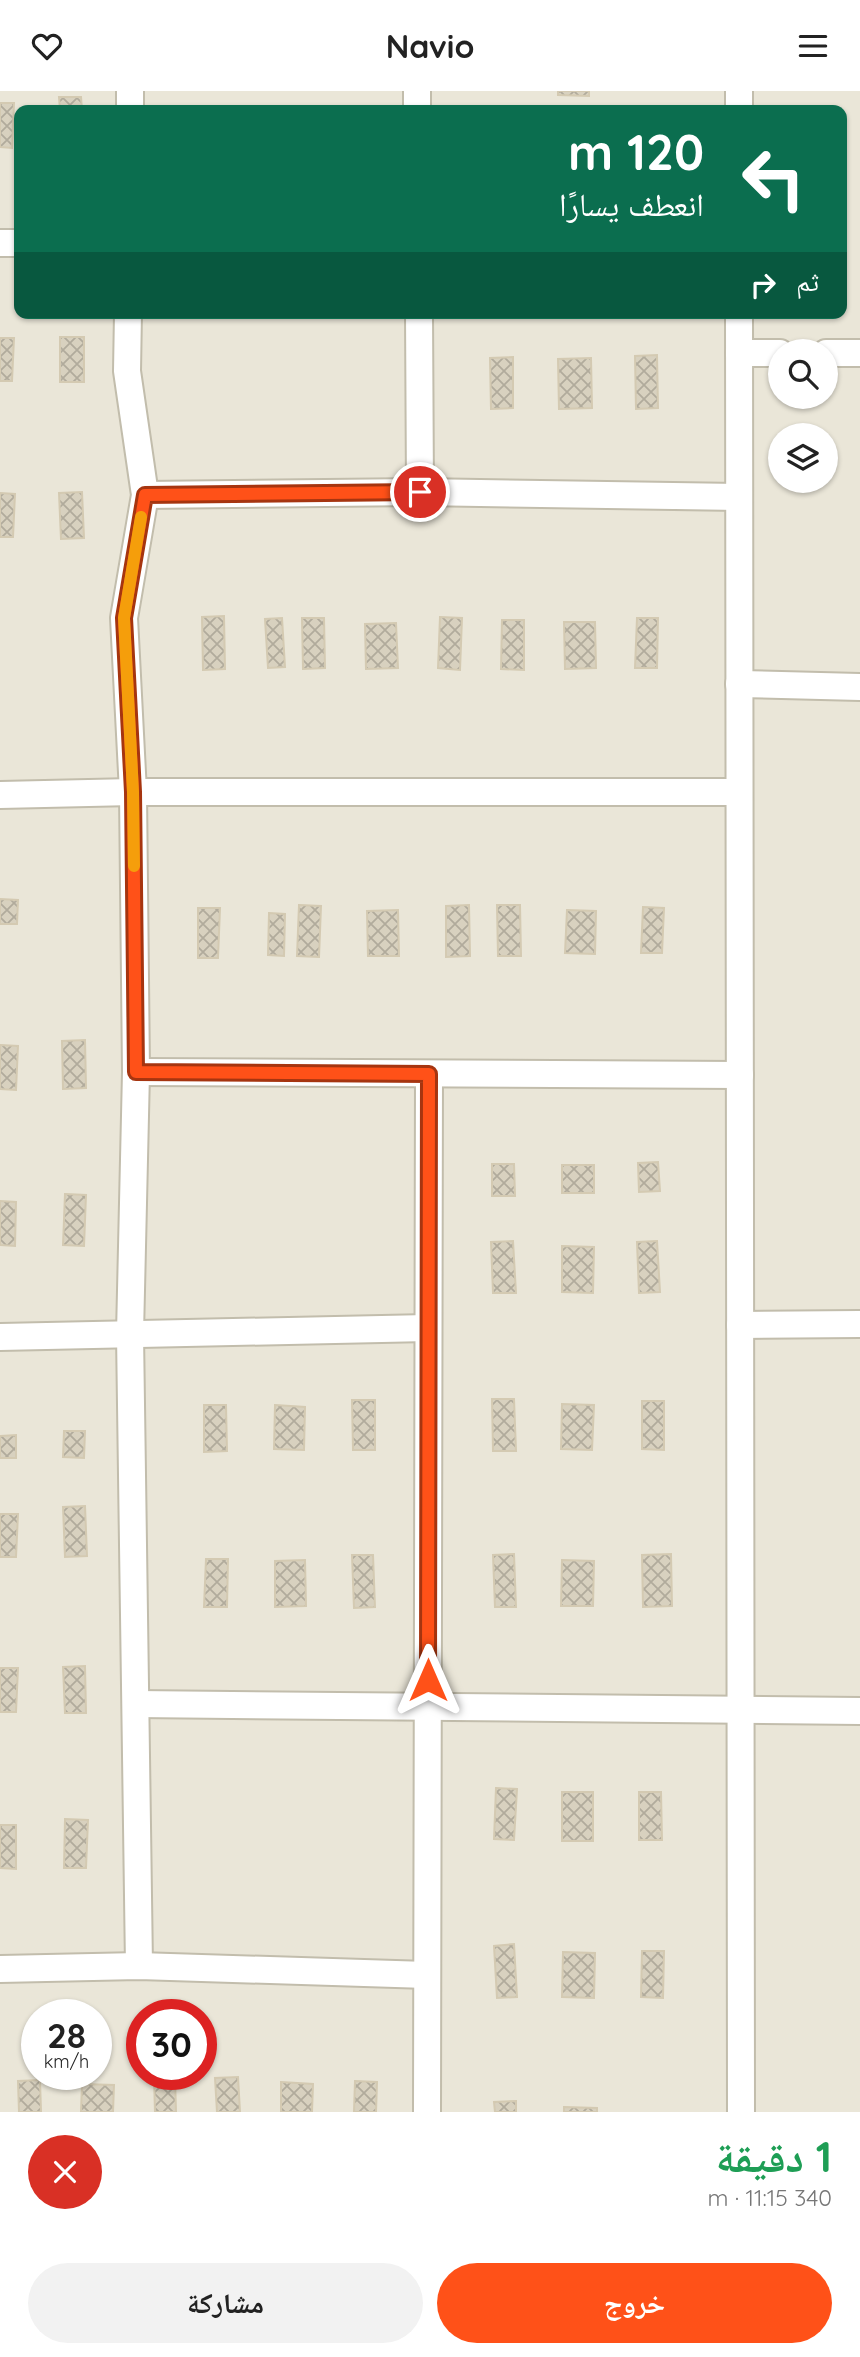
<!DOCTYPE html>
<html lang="ar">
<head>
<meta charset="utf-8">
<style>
  :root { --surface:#fff; --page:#f2f2f2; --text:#222; --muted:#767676; --accent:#ff5118 }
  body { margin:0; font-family:Quicksand,"Noto Naskh Arabic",sans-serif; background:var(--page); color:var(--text); direction:rtl; height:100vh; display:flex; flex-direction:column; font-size:26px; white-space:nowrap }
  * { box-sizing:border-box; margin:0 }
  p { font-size:23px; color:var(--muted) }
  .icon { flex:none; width:38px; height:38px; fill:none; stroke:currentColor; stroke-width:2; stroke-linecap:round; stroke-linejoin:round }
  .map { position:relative; height:2021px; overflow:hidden; direction:ltr }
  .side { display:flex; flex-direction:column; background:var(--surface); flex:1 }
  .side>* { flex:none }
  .guide { position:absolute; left:14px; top:14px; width:833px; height:214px; border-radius:14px; box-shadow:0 2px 5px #0004; direction:rtl; background:#0b6e4f; color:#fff; overflow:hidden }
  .tools { position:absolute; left:768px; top:248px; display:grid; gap:14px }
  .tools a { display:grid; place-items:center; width:70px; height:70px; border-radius:50%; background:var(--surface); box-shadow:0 2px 5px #0004; font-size:35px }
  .speed { position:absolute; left:21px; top:1908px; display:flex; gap:14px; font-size:35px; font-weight:700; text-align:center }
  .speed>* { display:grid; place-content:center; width:91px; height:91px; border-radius:50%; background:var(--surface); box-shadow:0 2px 5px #0004; line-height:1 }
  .speed small { font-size:18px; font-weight:400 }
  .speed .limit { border:10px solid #d22; background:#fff; color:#111 }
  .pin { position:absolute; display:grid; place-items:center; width:60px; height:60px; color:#fff; margin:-30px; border:4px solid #fff; border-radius:50%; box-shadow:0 2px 7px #0007 }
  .me { position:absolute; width:77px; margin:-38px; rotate:0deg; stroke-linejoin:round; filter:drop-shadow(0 0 5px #0008) }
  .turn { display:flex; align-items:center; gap:24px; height:147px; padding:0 28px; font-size:32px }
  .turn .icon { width:91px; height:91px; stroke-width:2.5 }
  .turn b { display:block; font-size:49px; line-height:60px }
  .then { display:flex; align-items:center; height:66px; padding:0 28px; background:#0003; gap:14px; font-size:26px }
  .round { display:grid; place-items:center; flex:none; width:74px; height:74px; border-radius:37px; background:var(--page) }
  .overview { display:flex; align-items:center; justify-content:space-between; height:119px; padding:0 28px }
  h1 { font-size:42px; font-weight:700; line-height:52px; color:#1e9e55 }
  .primary-button { display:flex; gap:14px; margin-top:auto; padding:14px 28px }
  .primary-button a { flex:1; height:80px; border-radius:42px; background:var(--accent); color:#fff; font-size:28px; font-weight:700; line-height:80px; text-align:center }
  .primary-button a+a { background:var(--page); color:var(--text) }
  header { display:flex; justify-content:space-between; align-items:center; height:91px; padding:0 28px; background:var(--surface); font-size:32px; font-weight:700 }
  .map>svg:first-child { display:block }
  .residential { fill:#eae6d8; fill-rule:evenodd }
  .building { fill:url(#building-cross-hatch); stroke:#d4cab2; stroke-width:2 }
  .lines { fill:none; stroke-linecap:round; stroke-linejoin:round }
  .minor-casing { stroke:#c2bdac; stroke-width:30 }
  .minor { stroke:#fff; stroke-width:26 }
  .route-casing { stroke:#a63510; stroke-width:18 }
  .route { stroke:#ff5118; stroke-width:12 }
  .slow { stroke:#f59e0b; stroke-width:12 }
</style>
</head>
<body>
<header><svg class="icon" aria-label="menu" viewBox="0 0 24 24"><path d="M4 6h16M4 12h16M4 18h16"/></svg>Navio<svg class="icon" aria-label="heart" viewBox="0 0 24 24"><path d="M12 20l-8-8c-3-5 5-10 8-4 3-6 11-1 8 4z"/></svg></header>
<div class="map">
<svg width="860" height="2021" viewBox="0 0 860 2021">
  <defs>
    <pattern id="building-cross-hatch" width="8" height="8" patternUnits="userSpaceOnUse" patternTransform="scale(1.75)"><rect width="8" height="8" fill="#d8d1bf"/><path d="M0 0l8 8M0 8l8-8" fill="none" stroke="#b1ab9c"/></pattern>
  </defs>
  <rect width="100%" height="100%" fill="#f6f4eb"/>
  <path class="residential" d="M0,0H860V2021H0ZM19,19H842V222H19ZM780,261H826V306H780ZM780,345H826V390H780ZM37,1923H96V1983H37ZM142,1923H201V1983H142Z"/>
  <g class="building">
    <path d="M558,0H589V5L558,4Z"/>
    <path d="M59,6H81L82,19H60Z"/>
    <path d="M0,12H14L12,57L0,56Z"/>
    <rect x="60" y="246" width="24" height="45"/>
    <path d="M0,247H14L12,290H0Z"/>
    <path d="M657,264L658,317L636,318L635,265Z"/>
    <path d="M513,266V317L491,318L490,267Z"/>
    <path d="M591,267L592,317L559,318L558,268Z"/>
    <path d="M82,401L84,447L61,448L59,402Z"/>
    <path d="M0,402L15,403L13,446H0Z"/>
    <path d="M224,525L225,578L203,579L202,526Z"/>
    <path d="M440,526L462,527L460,579L438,577Z"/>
    <path d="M282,527L285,576L268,577L265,528Z"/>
    <path d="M302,527H324L325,577L303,578Z"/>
    <path d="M637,527H658L657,577H635Z"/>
    <path d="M502,529H524V579L501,578Z"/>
    <path d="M564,531H595L596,577L565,578Z"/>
    <path d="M396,532L398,577L366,578L365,533Z"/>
    <path d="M0,808L18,809L17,833H0Z"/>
    <path d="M299,814L321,815L319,866L297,865Z"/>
    <path d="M469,814L470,865L446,866V815Z"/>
    <path d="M497,814H520L521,865H498Z"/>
    <path d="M643,816L664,817L662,862H641Z"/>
    <path d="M198,817H220L218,867H198Z"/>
    <path d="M398,819L399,865H368L367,820Z"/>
    <path d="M567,819L596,820L595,863L565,862Z"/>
    <path d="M269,822L285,823L284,865L268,864Z"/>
    <path d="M85,949L86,997L63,998L62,950Z"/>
    <path d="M0,954L18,955L16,999L0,998Z"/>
    <path d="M658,1071L660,1100L639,1101L638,1072Z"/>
    <path d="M492,1073H514L515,1105H492Z"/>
    <rect x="562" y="1074" width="32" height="28"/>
    <path d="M65,1103L86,1104L84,1155L63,1154Z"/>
    <path d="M0,1110L16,1111L15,1155L0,1154Z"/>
    <path d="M513,1150L516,1202H493L491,1151Z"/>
    <path d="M657,1150L660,1201L639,1202L637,1151Z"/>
    <path d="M562,1155L594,1156L593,1202L562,1201Z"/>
    <path d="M492,1308H514L516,1360H493Z"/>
    <path d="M352,1309H375V1359H353Z"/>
    <path d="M642,1310H664V1359L642,1358Z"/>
    <path d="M562,1313L594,1314L592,1359L561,1358Z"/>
    <path d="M204,1314H226L227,1360L204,1361Z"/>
    <path d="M275,1314L305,1316L304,1359L274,1358Z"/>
    <path d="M64,1340H85L84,1367L63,1366Z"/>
    <path d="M16,1344V1367H0V1345Z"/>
    <path d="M85,1415L87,1465L65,1466L63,1416Z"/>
    <path d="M0,1423H18L16,1466H0Z"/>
    <path d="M514,1463L516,1516H495L493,1464Z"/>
    <path d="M671,1463L672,1515L643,1516L642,1464Z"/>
    <path d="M352,1464H373L375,1516L354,1517Z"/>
    <path d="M206,1468H228L227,1516H204Z"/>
    <path d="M305,1469L306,1515L275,1516V1470Z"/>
    <path d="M562,1469L594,1470L593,1515H561Z"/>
    <path d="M85,1575L86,1622H65L63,1576Z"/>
    <path d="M0,1577H18L16,1621H0Z"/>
    <path d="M496,1697L517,1698L514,1749L494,1748Z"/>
    <rect x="562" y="1701" width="31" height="49"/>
    <path d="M639,1701H661L662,1749H639Z"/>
    <path d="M65,1728L88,1729L86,1777H64Z"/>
    <path d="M0,1734H16V1778L0,1777Z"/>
    <path d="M514,1853L517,1906L497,1907L494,1855Z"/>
    <path d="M642,1860H664L663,1907L641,1906Z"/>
    <path d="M563,1861L595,1862L594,1907L562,1906Z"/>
    <path d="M154,1986H175L176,2021H155Z"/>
    <path d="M238,1986L240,2021H217L215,1987Z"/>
    <path d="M40,1989L41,2021H19L18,1990Z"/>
    <path d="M355,1990L377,1991L376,2021H354Z"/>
    <path d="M281,1991L313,1993L312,2021H281Z"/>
    <path d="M82,1993L114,1994L113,2021H81Z"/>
    <path d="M516,2010V2021H495L494,2011Z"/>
    <path d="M564,2016L597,2017V2021H564Z"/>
  </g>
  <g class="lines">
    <g class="minor-casing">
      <g id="minor">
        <path d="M130,0V19"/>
        <path d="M417,0V19"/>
        <path d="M739,0V19"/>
        <path d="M0,152H19"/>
        <path d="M128,222L127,280L145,404L124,527L133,701L136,981L130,1243L139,1875"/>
        <path d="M419,222L420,401"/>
        <path d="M739,222L741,2021"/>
        <path d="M739,262H780"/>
        <path d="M826,262H860"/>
        <path d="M145,404L420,401L739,406"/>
        <path d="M739,593L860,596"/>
        <path d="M0,704L133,701H739"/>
        <path d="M136,981L740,984"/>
        <path d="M740,1234L860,1233"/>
        <path d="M0,1246L428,1237"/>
        <path d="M136,1613L860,1620"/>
        <path d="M0,1878L139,1875L427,1884"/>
        <path d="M427,2021L429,983"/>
      </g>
    </g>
    <use href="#minor" class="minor"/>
  </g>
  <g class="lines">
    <g class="route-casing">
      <path id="route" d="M420,401L145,404L124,527L133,701L136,981L429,983L428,1589"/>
    </g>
    <use href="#route" class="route"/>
    <path class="slow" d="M134,775L133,701L124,527L141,426"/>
  </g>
</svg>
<div class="tools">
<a><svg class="icon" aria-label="search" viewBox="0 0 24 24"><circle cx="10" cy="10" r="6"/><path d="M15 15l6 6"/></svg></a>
<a><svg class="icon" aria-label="layers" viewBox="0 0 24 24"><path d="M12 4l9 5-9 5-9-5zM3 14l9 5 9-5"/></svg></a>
</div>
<div class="speed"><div>28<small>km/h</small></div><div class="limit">30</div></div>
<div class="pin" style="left:420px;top:401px;background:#d93025"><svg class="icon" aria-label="arrive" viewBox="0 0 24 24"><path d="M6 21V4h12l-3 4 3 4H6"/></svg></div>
<svg class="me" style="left:428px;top:1589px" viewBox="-20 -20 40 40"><path d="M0-17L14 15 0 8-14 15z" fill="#ff5118" stroke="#fff" stroke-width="4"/></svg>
<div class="guide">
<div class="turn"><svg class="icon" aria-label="left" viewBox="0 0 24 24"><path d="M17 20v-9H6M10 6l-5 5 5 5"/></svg><div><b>120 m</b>انعطف يسارًا</div></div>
<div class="then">ثم<svg class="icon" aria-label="right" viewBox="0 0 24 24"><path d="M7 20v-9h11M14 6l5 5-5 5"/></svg></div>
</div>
</div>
<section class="side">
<div class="overview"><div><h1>1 دقيقة</h1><p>340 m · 11:15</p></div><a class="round" style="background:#d93025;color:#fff"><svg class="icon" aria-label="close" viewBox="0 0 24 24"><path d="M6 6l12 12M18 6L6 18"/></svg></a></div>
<div class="primary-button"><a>خروج</a><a>مشاركة</a></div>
</section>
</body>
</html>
